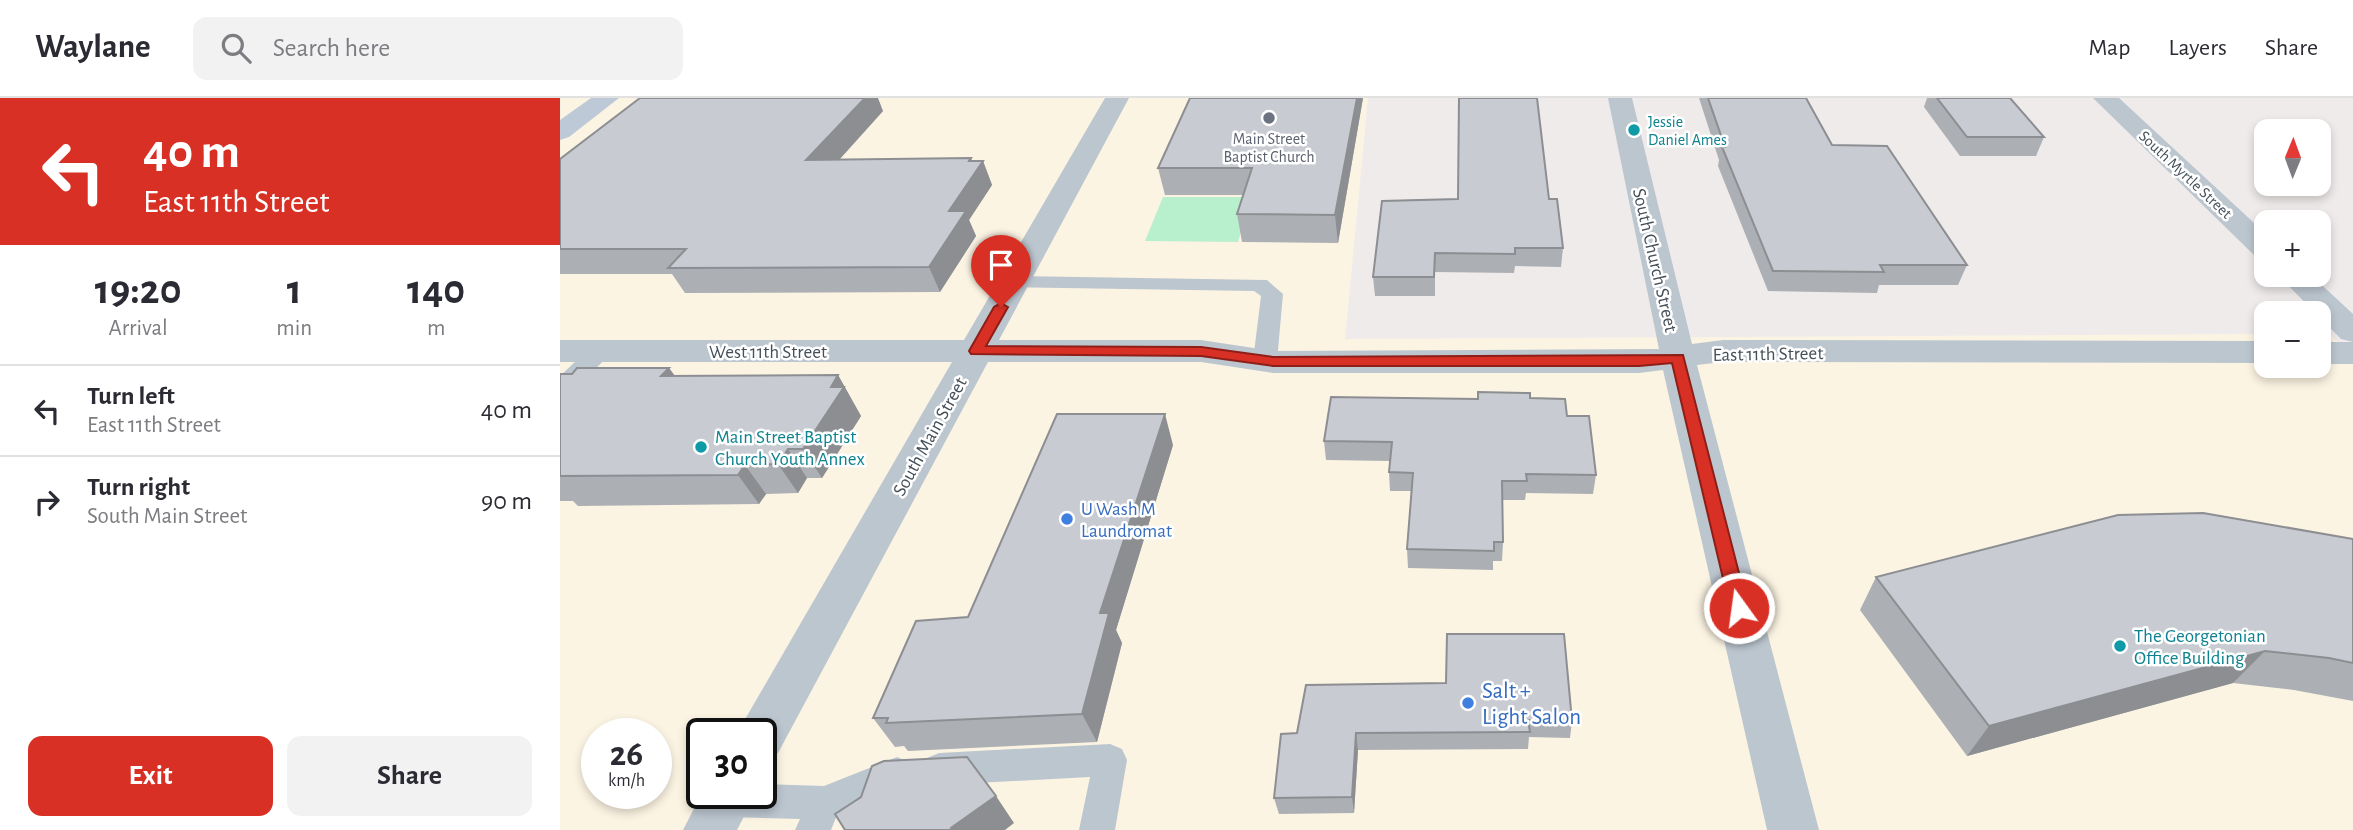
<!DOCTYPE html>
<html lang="en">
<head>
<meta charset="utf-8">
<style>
  :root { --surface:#fff; --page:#f2f2f3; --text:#2b2b33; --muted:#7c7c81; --line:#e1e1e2; --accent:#d93025 }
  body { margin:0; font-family:"Alegreya Sans",sans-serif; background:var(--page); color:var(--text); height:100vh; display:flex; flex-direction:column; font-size:26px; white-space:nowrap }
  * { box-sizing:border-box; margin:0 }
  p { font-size:23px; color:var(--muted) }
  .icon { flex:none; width:38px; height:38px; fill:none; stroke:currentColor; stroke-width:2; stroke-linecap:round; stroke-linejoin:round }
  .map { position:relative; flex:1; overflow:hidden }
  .details { display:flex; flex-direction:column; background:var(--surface); width:560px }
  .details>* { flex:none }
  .guide { background:#d93025; color:#fff; overflow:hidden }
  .needle { width:46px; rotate:1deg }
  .fabs { position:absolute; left:1694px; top:21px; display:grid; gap:14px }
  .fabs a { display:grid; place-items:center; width:77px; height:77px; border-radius:14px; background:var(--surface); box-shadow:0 4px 10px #0003; font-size:35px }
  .speed { position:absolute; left:21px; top:620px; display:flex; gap:14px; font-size:35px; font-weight:700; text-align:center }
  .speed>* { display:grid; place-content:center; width:91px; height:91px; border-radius:50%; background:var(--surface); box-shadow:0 4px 10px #0003; line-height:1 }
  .speed small { font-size:18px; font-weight:400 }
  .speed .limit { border:4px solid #111; border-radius:10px; background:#fff; color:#111 }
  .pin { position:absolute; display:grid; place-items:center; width:60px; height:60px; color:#fff; margin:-72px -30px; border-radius:50% 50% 50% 0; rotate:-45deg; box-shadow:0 0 7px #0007 }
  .pin .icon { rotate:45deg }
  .me { position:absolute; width:77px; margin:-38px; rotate:346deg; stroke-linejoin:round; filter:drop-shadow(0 0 5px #0008) }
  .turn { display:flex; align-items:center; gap:24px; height:147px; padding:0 28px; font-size:32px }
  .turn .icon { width:91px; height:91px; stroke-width:2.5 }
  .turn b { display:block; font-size:49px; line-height:60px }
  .eta { display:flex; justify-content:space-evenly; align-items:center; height:119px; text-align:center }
  .eta b { font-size:42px; font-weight:700; line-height:49px }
  .primary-button { display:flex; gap:14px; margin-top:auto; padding:14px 28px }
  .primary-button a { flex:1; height:80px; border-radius:14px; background:var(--accent); color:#fff; font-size:28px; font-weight:700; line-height:80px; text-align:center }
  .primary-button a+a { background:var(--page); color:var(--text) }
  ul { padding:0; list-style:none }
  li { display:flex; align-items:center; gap:21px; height:91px; padding:0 28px; border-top:2px solid var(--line) }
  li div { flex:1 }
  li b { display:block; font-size:26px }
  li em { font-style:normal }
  header { display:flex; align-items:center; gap:42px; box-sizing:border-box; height:98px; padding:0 35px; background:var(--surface); border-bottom:2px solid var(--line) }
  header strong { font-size:33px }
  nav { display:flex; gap:38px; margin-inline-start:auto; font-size:24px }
  .search { width:490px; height:63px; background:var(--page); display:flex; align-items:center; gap:18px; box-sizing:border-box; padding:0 24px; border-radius:14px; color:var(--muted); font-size:26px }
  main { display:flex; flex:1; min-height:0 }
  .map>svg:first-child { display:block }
  .commercial { fill:#fcf4e3; fill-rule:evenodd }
  .green { fill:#b8efcd }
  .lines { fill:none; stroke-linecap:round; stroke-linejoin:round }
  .service { fill:#bcc6cf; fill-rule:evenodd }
  .minor { fill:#bcc6cf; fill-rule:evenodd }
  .secondary { fill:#bdc9d6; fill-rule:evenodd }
  .wall { fill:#acafb4 }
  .shaded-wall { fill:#8c8e92 }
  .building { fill:#c8cbd1; stroke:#8c8e92; stroke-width:2 }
  .route { fill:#d93025; stroke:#8d1f18; stroke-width:2 }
  .worship-dot { fill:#6b7280; stroke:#fff; stroke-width:2.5 }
  .culture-dot { fill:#0f9aa8; stroke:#fff; stroke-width:2.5 }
  .shop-dot { fill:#3f7fe0; stroke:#fff; stroke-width:2.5 }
  .labels { text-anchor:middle; stroke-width:5; stroke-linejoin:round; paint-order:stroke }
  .far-culture-label { font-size:16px; fill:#0d838f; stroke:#fff; text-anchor:start }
  .far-worship-label { font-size:16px; fill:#5b616d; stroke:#fff }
  .far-street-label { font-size:16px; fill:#444f59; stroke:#fff }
  .street-label { font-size:19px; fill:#444f59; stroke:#fff }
  .culture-label { font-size:19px; fill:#0d838f; stroke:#fff; text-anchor:start }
  .shop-label { font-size:19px; fill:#366cbe; stroke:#fff; text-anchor:start }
  .near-shop-label { font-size:23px; fill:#366cbe; stroke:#fff; text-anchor:start }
</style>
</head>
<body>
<header>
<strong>Waylane</strong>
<div class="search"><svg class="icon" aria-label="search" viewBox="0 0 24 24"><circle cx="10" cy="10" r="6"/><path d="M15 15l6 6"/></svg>Search here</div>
<nav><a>Map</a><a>Layers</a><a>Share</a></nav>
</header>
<main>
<section class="details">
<div class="guide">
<div class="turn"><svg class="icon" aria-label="left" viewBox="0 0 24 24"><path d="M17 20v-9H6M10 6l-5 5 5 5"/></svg><div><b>40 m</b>East 11th Street</div></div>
</div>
<div class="eta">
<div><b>19:20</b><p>Arrival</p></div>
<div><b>1</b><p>min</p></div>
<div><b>140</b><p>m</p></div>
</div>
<ul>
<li><svg class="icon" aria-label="left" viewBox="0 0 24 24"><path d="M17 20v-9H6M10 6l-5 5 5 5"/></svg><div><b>Turn left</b><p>East 11th Street</p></div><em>40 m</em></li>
<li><svg class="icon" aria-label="right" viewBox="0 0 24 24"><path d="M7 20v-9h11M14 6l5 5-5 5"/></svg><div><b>Turn right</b><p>South Main Street</p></div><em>90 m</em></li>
</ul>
<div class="primary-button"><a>Exit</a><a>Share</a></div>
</section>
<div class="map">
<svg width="1793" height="732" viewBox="0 0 1793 732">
  <rect width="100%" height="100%" fill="#efebeb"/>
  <path class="commercial" d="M0,0H808L785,241L1706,236V268H1759V235H1769L1793,259V732H0ZM37,635H96V695H37ZM142,635H201V695H142Z"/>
  <path class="green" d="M603,99H691L678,144L585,143Z"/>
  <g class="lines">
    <g class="service">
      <path d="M455,178L707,182L723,196L717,263L713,268H697L693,263L701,198L694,193L447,189L444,184Z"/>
      <path d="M40,246L48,248L52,253L48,258L9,298L0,300V278L32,248Z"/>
      <path d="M550,646L562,651L567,662L555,732H519L530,679L379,687L367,682L362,671L367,660L379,655Z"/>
      <path d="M337,659L349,664L354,675L349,686L277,717L271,732H235L240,721L166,719L154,714L148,702L152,695H201V686L264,688Z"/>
    </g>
    <g class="minor">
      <path d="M545,0H569L439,242H641L713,253L1099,251L1048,0H1072L1132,246L1163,242L1706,243V265L1163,264L1137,267L1259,732H1207L1103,272L1079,275H713L641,264H428L218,655L201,661V635H178L184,623L392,264H0V242H404Z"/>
      <path d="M1533,0H1559L1706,136V161L1695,158Z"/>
      <path d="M1718,177H1751L1793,216V244L1781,241Z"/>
      <rect x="1759" y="244" width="34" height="22"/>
      <path d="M142,695H196L177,732H123Z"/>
    </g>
    <path class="secondary" d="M31,0H59L9,39L0,42V22Z"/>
  </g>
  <g class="wall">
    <path d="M630,0H803L778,145L682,144L677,116L683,97H605L598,70Z"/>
    <path d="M1139,0H1246L1272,47L1407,167L1398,187H1319L1317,195L1208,193L1158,68L1159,62Z"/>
    <path d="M1367,0H1450L1484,39L1476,58H1400L1364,9Z"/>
    <path d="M323,13L280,61L423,63L432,87L409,122L416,138L380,194L125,195L112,176H0V61Z"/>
    <path d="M989,101L1003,150L1001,169L955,168L954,175L875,174V198H815L813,179Z"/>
    <path d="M109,270L115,278L278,277L301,318L262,380H247L238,395L206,396L199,406L18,408L13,403H0V276Z"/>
    <path d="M970,300L1007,318L1036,377L1033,396L966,395L965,402H943V444L942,463H933V472L848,470L847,451L851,393H830L829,374L830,363L766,362L764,343L918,301Z"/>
    <path d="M613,347L556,532L562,545L537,644L348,653L344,648L335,649L313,620L408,519Z"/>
    <path d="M1793,441V603L1734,592L1673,585L1407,658L1300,512L1316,479Z"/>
    <path d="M746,587L1012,623L1010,640L969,639L968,651L798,652L794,715L719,716L714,700L737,635Z"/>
  </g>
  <g class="shaded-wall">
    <path d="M305,0H318L323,13L258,85L246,62Z"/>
    <path d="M797,0H803L778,145L775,117Z"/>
    <path d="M411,60L416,73L423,63L432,87L409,122L416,138L380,194L369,169L389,113L409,63Z"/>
    <path d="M109,270L130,299L101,278Z"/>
    <path d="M278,277L301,318L262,380L243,351L271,289Z"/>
    <path d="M605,316L613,347L556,532L562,545L537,644L522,616L540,515Z"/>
    <path d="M228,351L247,380L238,395L218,366Z"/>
    <path d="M185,367L206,396L199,406L178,377Z"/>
    <path d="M1705,553L1673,585L1407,658L1429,628Z"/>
    <path d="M796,635L798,652L794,715L792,699Z"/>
    <path d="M436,698L454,725L445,732H393L391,730Z"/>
  </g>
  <g class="building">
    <path d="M80,0H305L246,62L411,60L409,63H423L389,113H406L369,169L108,170L126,151H0V61Z"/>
    <path d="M630,0H797L775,117L677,116L692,70H598Z"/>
    <path d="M899,0H977L989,101H997L1003,150H955V156L875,155L874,179H813L822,103L898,101Z"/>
    <path d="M1148,0H1246L1272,47L1327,48L1407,167H1320L1324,174L1213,173L1162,49H1165Z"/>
    <path d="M1377,0H1450L1484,39H1407Z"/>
    <path d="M17,270H109L101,278L278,277L271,289H284L243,351H228L218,366L185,367L178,377L0,378V276H12Z"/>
    <path d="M918,294L970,295V300L1005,301L1007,318H1029L1036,377L966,376L967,383H942L943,444H934V453L847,451L853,375L829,374L832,344L764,343L771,299L918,301Z"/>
    <path d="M497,316H605L540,515H549L522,616L326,625L328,620H313L356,523L408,519Z"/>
    <path d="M1643,415L1793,441V565L1769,560L1705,553L1429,628L1316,479L1558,417Z"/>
    <path d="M887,536H1004L1012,623L968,622L970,634L796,635L792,699L714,700L721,636L737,635L746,587L886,585Z"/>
    <path d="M407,659L436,698L391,730L393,732H285L275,716L301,699L312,668L324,663Z"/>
  </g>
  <path class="route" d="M441,205L448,209L426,248L641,249L713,259L1123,257L1188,510L1179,517L1170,510L1112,265L1079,268H713L641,258L411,256L409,253L434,209Z"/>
  <circle class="worship-dot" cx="709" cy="20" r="7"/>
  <g class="culture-dot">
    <circle cx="1074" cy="32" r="7"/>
    <circle cx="141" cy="349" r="7"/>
    <circle cx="1560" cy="548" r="7"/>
  </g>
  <g class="shop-dot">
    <circle cx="507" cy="421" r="7"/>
    <circle cx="908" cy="605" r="7"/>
  </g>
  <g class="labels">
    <g class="far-culture-label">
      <text x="1088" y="29">Jessie<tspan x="1088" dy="18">Daniel Ames</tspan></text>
    </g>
    <g class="far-worship-label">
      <text x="709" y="46">Main Street<tspan x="709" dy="18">Baptist Church</tspan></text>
    </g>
    <g class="far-street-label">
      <text transform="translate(1626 76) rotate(43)" y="6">South Myrtle Street</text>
    </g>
    <g class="street-label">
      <text transform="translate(1096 162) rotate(77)" y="7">South Church Street</text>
      <text x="208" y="260">West 11th Street</text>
      <text transform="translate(1208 255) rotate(-1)" y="7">East 11th Street</text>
      <text transform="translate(369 338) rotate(-61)" y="7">South Main Street</text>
    </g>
    <g class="culture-label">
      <text x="155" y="345">Main Street Baptist<tspan x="155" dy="22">Church Youth Annex</tspan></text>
      <text x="1574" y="544">The Georgetonian<tspan x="1574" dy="22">Office Building</tspan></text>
    </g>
    <g class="shop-label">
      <text x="521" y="417">U Wash M<tspan x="521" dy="22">Laundromat</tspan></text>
    </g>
    <g class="near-shop-label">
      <text x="922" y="600">Salt +<tspan x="922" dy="26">Light Salon</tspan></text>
    </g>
  </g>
</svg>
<div class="fabs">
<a><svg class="needle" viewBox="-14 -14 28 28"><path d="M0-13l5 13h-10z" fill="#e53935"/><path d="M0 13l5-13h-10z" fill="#7c7c81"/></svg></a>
<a>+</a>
<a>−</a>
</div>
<div class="speed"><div>26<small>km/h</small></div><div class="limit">30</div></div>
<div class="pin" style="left:441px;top:209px;background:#d93025"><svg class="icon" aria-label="arrive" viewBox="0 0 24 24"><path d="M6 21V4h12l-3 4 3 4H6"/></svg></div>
<svg class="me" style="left:1179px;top:510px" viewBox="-20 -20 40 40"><circle r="17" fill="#d93025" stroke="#fff" stroke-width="3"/><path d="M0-11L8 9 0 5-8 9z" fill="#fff"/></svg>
</div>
</main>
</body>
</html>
